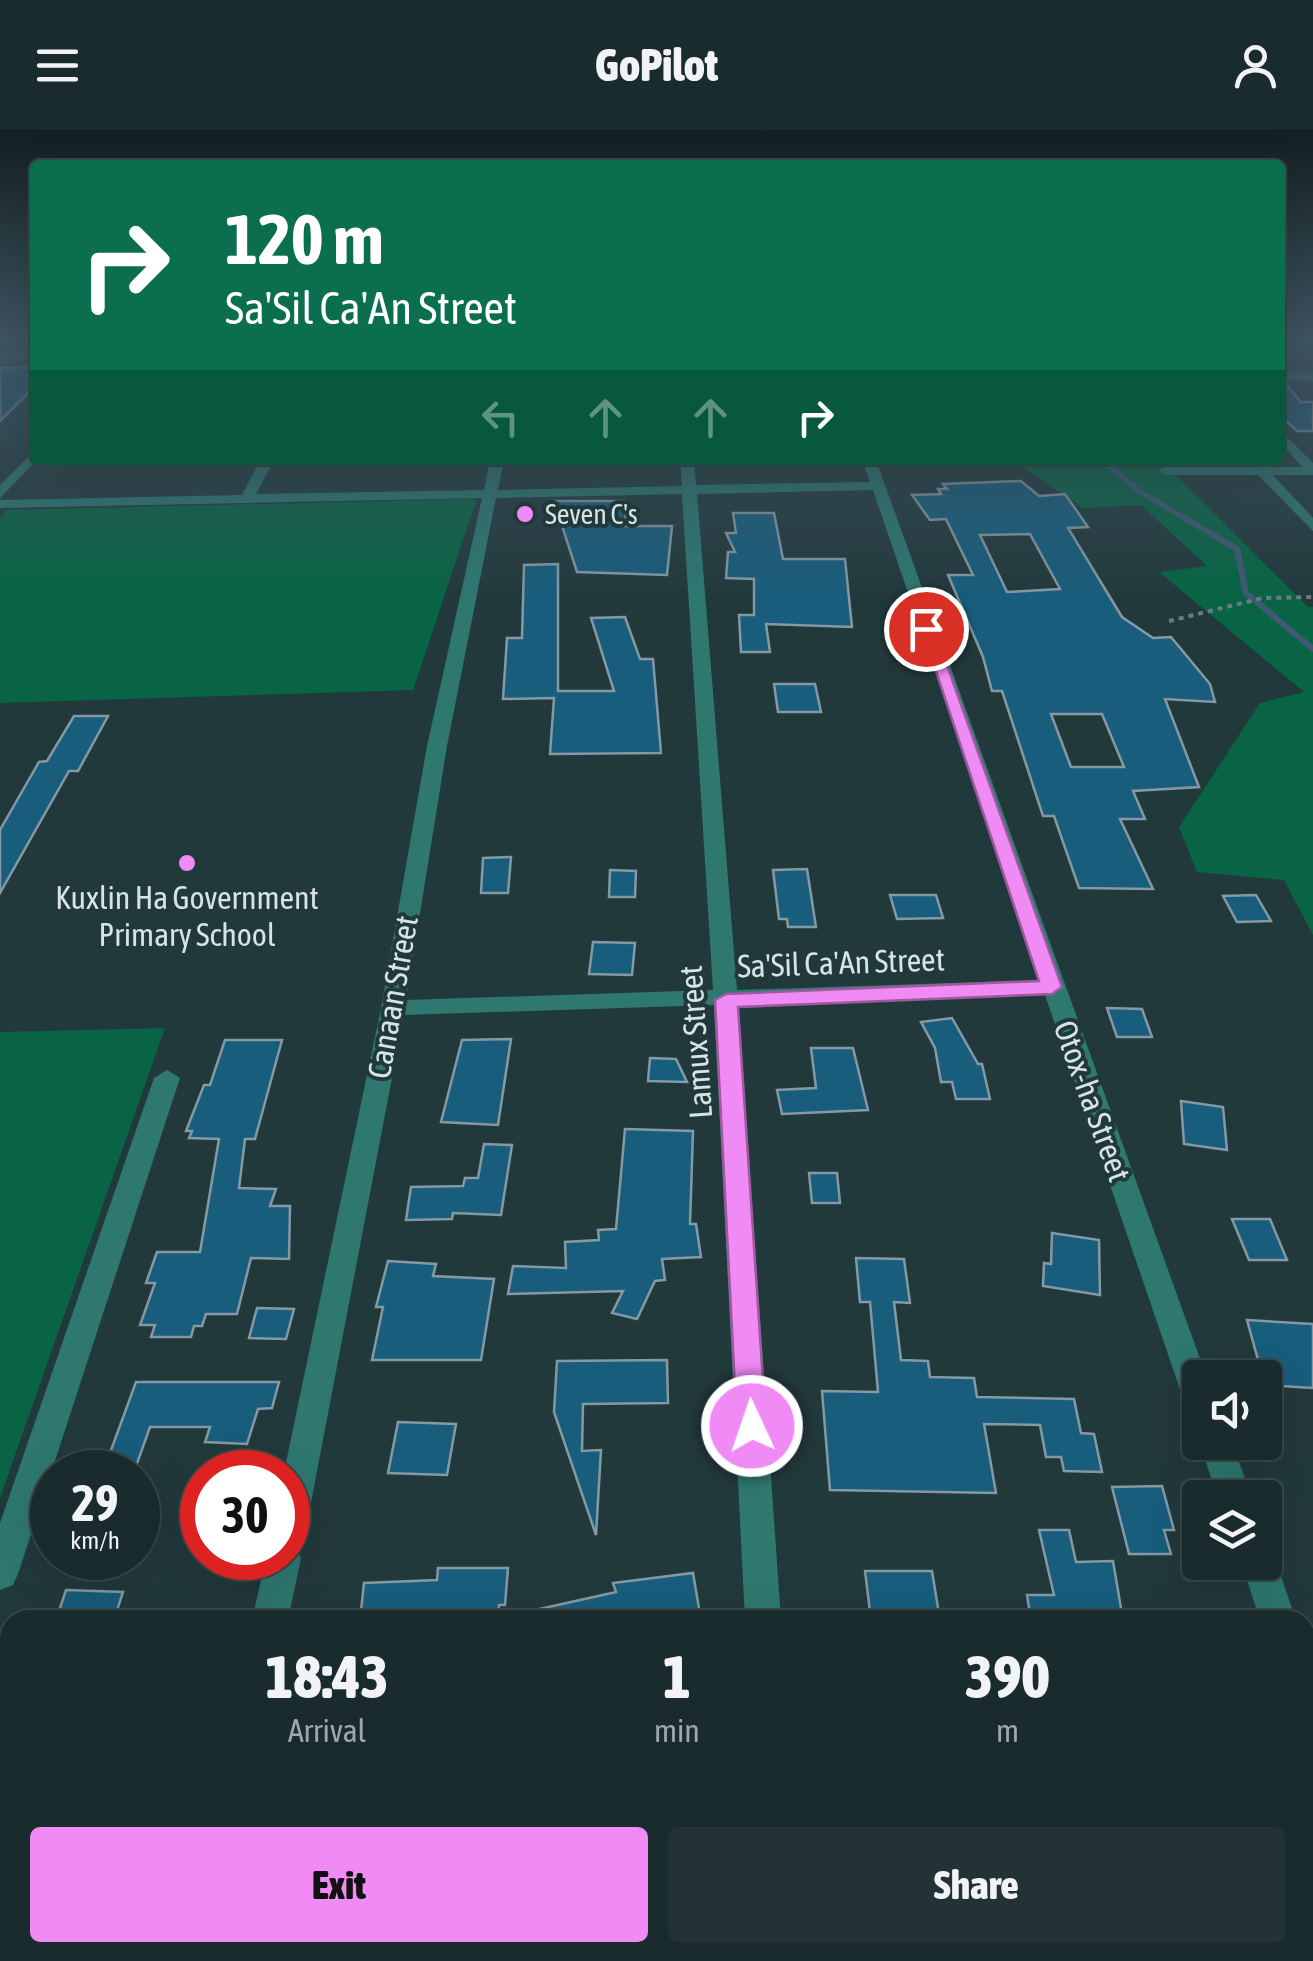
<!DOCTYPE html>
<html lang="en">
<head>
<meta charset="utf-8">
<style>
  :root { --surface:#1a2b2d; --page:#233335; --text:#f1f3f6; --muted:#9fa7aa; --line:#384749; --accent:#f08bf5 }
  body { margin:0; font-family:"Asap Condensed",sans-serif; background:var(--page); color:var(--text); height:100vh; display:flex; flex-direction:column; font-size:38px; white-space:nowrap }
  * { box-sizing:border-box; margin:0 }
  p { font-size:32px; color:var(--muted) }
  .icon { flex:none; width:55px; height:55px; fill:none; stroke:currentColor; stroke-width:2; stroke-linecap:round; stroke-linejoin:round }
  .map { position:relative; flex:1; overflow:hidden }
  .side { position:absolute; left:0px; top:1480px; width:1315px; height:352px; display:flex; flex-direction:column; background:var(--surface); border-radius:30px 30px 0 0; box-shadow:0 10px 40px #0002,0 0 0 2px var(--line) }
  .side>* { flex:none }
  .hud { position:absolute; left:30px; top:30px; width:1255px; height:305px; border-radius:10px; box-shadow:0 10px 40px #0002,0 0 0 2px var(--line); background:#0b6e4f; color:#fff; overflow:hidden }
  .controls { position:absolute; left:1182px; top:1230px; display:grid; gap:20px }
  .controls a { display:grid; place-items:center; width:100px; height:100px; border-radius:10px; background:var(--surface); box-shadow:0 10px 40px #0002,0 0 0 2px var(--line); font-size:50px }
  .speed { position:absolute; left:30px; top:1320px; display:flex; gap:20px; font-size:50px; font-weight:700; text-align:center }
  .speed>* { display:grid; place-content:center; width:130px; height:130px; border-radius:50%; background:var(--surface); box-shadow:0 10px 40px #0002,0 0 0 2px var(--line); line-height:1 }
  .speed small { font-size:25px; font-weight:400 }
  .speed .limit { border:15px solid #d22; background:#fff; color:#111 }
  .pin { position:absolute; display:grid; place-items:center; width:85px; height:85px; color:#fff; margin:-42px; border:5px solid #fff; border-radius:50%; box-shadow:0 2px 10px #0007 }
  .me { position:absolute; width:110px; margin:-55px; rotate:357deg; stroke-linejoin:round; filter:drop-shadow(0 0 8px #0008) }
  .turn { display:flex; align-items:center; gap:35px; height:210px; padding:0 30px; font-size:45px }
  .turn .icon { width:130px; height:130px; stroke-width:2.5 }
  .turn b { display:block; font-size:70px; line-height:85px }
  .lanes { display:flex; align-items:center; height:95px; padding:0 30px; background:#0003; justify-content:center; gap:50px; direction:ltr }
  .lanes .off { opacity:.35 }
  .eta { display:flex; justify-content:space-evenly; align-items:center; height:170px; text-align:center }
  .eta b { font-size:60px; font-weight:800; line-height:70px }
  .action { display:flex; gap:20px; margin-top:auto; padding:20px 30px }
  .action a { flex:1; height:115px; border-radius:10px; background:var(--accent); color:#111; font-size:40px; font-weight:800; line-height:115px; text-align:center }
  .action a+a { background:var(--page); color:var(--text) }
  header { display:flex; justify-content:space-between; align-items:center; height:130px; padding:0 30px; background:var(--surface); font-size:45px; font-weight:800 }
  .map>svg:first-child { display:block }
  .green { fill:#086444 }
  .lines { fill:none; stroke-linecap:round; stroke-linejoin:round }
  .stream-far1 { stroke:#405874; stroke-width:5 }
  .stream { stroke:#405874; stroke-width:6 }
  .building { fill:#185d7c; stroke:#8499a4; stroke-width:2.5; fill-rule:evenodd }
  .path { stroke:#697c7f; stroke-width:4; stroke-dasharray:5 5; stroke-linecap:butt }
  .minor { fill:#2e7870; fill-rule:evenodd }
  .tertiary { fill:#2e7870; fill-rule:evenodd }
  .route { fill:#f08bf5; stroke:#9c5a9f; stroke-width:2.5 }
  .poi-dot { fill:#f08bf5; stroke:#22393c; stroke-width:4 }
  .labels { text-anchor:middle; stroke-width:8; stroke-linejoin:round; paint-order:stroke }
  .far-poi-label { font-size:28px; fill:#d7e4e7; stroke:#22393c; text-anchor:start }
  .poi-label { font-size:32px; fill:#d7e4e7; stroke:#22393c }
  .street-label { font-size:32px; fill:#d7e4e7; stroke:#22393c }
</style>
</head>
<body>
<header><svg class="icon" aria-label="menu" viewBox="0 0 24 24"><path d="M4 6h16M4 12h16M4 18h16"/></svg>GoPilot<svg class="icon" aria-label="person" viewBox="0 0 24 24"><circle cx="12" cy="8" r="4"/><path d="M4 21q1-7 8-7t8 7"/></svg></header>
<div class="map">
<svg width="1313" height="1831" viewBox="0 0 1313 1831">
  <rect width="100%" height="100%" fill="#22393c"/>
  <g class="green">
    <path d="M1011,330H1161L1308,477H1313V805L1284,750L1197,742L1179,697L1260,573L1304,562L1159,442L1207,436L1141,375L1083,378Z"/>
    <path d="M471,369L476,371L413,560L0,573V388L7,380Z"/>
    <path d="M165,898L0,1368V902Z"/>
  </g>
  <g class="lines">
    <path class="stream-far1" d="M1102,330L1139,361L1188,390"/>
    <path class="stream" d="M1183,387L1237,419L1246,463L1313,519"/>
  </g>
  <g class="building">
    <path d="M35,237V256L0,291V238Z"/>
    <path d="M1280,254H1286L1301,272H1313V301H1297L1280,285Z"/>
    <path d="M1021,351L1039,366L1065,364L1088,397L1068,398L1122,487L1153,508L1171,507L1210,554L1215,572L1165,569L1199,657L1133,661L1145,689H1120L1153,759L1079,758L1054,686H1043L1002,561H992L983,527L948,445H973L946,389L930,390L912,365L941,364L938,359H947L943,354ZM1030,404L1060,459L1007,462L980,405ZM1051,584H1102L1124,637H1071Z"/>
    <path d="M554,371H626L625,396H672L667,445L577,442Z"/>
    <path d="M733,383H774L783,429H845L852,497L766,494L770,522H741L739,485H754V449L726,448L728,422H735L726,403H736Z"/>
    <path d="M558,434V561H614L591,488L625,487L640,529H653L661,623L550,624L554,568L503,569L507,508H522L524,435Z"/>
    <path d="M774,554H815L821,582H778Z"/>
    <path d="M74,586H108L78,641H69L0,763V700L39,632L47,631Z"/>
    <path d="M511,727L508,763H481L483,728Z"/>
    <path d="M807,739L816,797H788L787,789H779L773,740Z"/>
    <path d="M610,740L636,741L635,767H609Z"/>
    <path d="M890,765H936L943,788L897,789Z"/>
    <path d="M1256,765L1271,791L1237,792L1223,766Z"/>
    <path d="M593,812L635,813L632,845L589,844Z"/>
    <path d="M1107,878L1142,879L1152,907H1117Z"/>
    <path d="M952,888L978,934H982L990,969H956L952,952H941L935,918L921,892Z"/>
    <path d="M511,909L498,995L441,992L462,910Z"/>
    <path d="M225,910H282L255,1009H245L239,1058L276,1059L270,1076H290L289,1129L251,1128L237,1184H206L202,1196H194L191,1207H151L155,1195H140L155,1153H146L157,1122H200L219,1009L189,1008L192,1001H186L204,955H210Z"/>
    <path d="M811,918H853L868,980L782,984L777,960L816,958Z"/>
    <path d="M650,928L676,929L687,952L648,951Z"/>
    <path d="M1181,971L1223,977L1227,1020L1184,1014Z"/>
    <path d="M625,999L693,1001L690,1094H696L701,1127L662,1129L665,1150L655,1151L637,1189L612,1183L623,1161L508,1164L513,1136L566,1138L565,1112L599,1110L598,1100L616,1099Z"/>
    <path d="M484,1014L512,1015L501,1085L453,1083L452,1089L406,1090L411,1057L463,1056L465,1048H478Z"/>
    <path d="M809,1043H837L840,1073H812Z"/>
    <path d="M1232,1089H1270L1287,1130H1249Z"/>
    <path d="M1052,1103L1099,1110L1100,1165L1043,1156L1044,1133L1051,1134Z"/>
    <path d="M856,1128L904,1129L910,1173L894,1172L901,1230L928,1231L930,1247L974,1248L977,1267L1074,1269L1081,1303L1094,1304L1102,1342L1064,1341L1061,1327H1046L1040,1295L984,1294L996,1363L830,1360L822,1261L878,1262L870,1172H860Z"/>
    <path d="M388,1131L436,1134L433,1146L494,1149L481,1230H372L383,1177H376Z"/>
    <path d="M257,1178L294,1179L286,1209L249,1208Z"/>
    <path d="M1247,1190L1313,1194V1258L1265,1255Z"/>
    <path d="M667,1230L668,1273L583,1274L582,1321L601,1320L596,1405L554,1282L557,1231Z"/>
    <path d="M136,1252H279L272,1278L258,1279L247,1314L205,1312L210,1297H150L134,1342H103Z"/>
    <path d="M398,1292L456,1294L447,1345L388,1343Z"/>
    <path d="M1162,1356L1174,1400H1164L1171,1424H1129L1112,1357Z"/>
    <path d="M1039,1400H1069L1076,1432L1113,1431L1123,1490H1031L1027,1465H1054Z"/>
    <path d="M438,1438H508L505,1475H499L498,1490H360L364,1453L437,1450Z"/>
    <path d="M865,1441H932L940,1490H871Z"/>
    <path d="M693,1443L701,1490H536L535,1480L616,1462L613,1453Z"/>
    <path d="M66,1460L123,1462L114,1490H56Z"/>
  </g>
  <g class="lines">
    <path class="path" d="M1169,491L1263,468L1313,467"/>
    <g class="minor">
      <path d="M0,223L35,224V230L0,229Z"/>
      <path d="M1280,242L1313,243V251L1280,250Z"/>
      <path d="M1280,300L1313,333V345H1273L1313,388V401L1258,345H1165L1158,341L1165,337H1302L1280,312Z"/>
      <path d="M35,320L37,330L0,368V355Z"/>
      <path d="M260,330H274L256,364L484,360L490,330H504L498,360L682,356L680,330H694L696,355L870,352L862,330H876L1207,1248H1200V1284L1189,1280L1184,1271L1045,865L738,874L781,1490H745L714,875L404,885L305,1404L295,1417L301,1428L288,1490H252L266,1428H288V1342H284L381,878L427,616L482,368L0,378V370L242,365ZM873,360L1040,850L737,860L697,364ZM682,364L713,860L406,870L447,616L496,368Z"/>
      <path d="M167,940L180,948L18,1444L13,1455L0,1460V1393L154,948Z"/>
      <path d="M1200,1309V1312H1232L1252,1368H1218L1199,1312Z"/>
      <path d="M1265,1419L1276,1432L1296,1490H1260L1241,1432H1265Z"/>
      <path d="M429,1822H471L470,1831H428Z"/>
    </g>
    <g class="tertiary">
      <rect x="1305" y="1541" width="8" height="36"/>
      <rect x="0" y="1605" width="10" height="38"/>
      <path d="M1002,1822H1045L1046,1831H1004Z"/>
    </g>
  </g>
  <linearGradient id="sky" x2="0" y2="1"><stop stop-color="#131f21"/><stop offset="0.45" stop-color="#3e5461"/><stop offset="1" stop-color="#3e5461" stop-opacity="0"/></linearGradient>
  <rect width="1313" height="469" fill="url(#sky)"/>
  <path class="route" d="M921,496L934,499L1062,857L1052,864L738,877L766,1296L762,1305L752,1309L741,1305L737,1296L715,870L726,864L1039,851Z"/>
  <g class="poi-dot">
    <circle cx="525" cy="384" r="10"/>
    <circle cx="187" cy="733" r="10"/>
  </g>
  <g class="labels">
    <g class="far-poi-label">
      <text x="545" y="394">Seven C's</text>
    </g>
    <g class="poi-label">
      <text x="187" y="779">Kuxlin Ha Government<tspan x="187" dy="37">Primary School</tspan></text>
    </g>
    <g class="street-label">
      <text transform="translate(841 833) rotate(-2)" y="11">Sa'Sil Ca'An Street</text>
      <text transform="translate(393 867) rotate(-80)" y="11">Canaan Street</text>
      <text transform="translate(696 912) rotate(-94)" y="11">Lamux Street</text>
      <text transform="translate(1092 971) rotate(70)" y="11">Otox-ha Street</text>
    </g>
  </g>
</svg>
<div class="controls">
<a><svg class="icon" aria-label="sound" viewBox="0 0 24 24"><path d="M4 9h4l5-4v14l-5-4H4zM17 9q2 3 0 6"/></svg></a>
<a><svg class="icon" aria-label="layers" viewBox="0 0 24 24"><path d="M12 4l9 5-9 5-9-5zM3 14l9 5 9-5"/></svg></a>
</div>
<div class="speed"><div>29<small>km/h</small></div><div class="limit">30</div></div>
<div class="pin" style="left:926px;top:499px;background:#d93025"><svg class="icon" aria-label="arrive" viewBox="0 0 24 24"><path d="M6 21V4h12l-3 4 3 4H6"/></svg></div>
<svg class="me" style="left:752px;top:1296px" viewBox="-20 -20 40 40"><circle r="17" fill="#f08bf5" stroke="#fff" stroke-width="3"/><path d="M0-11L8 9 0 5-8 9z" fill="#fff"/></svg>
<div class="hud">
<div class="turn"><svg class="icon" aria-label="right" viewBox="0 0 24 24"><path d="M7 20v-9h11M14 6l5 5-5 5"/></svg><div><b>120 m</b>Sa'Sil Ca'An Street</div></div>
<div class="lanes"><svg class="icon off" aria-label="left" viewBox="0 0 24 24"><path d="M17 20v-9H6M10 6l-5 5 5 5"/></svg><svg class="icon off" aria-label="ahead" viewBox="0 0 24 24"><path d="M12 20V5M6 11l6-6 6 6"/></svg><svg class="icon off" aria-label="ahead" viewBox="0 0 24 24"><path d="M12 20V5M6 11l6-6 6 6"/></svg><svg class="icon" aria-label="right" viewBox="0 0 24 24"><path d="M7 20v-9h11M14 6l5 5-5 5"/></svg></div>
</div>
<section class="side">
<div class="eta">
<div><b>18:43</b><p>Arrival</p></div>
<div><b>1</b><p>min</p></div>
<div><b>390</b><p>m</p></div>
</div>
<div class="action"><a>Exit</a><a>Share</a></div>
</section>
</div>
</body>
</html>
